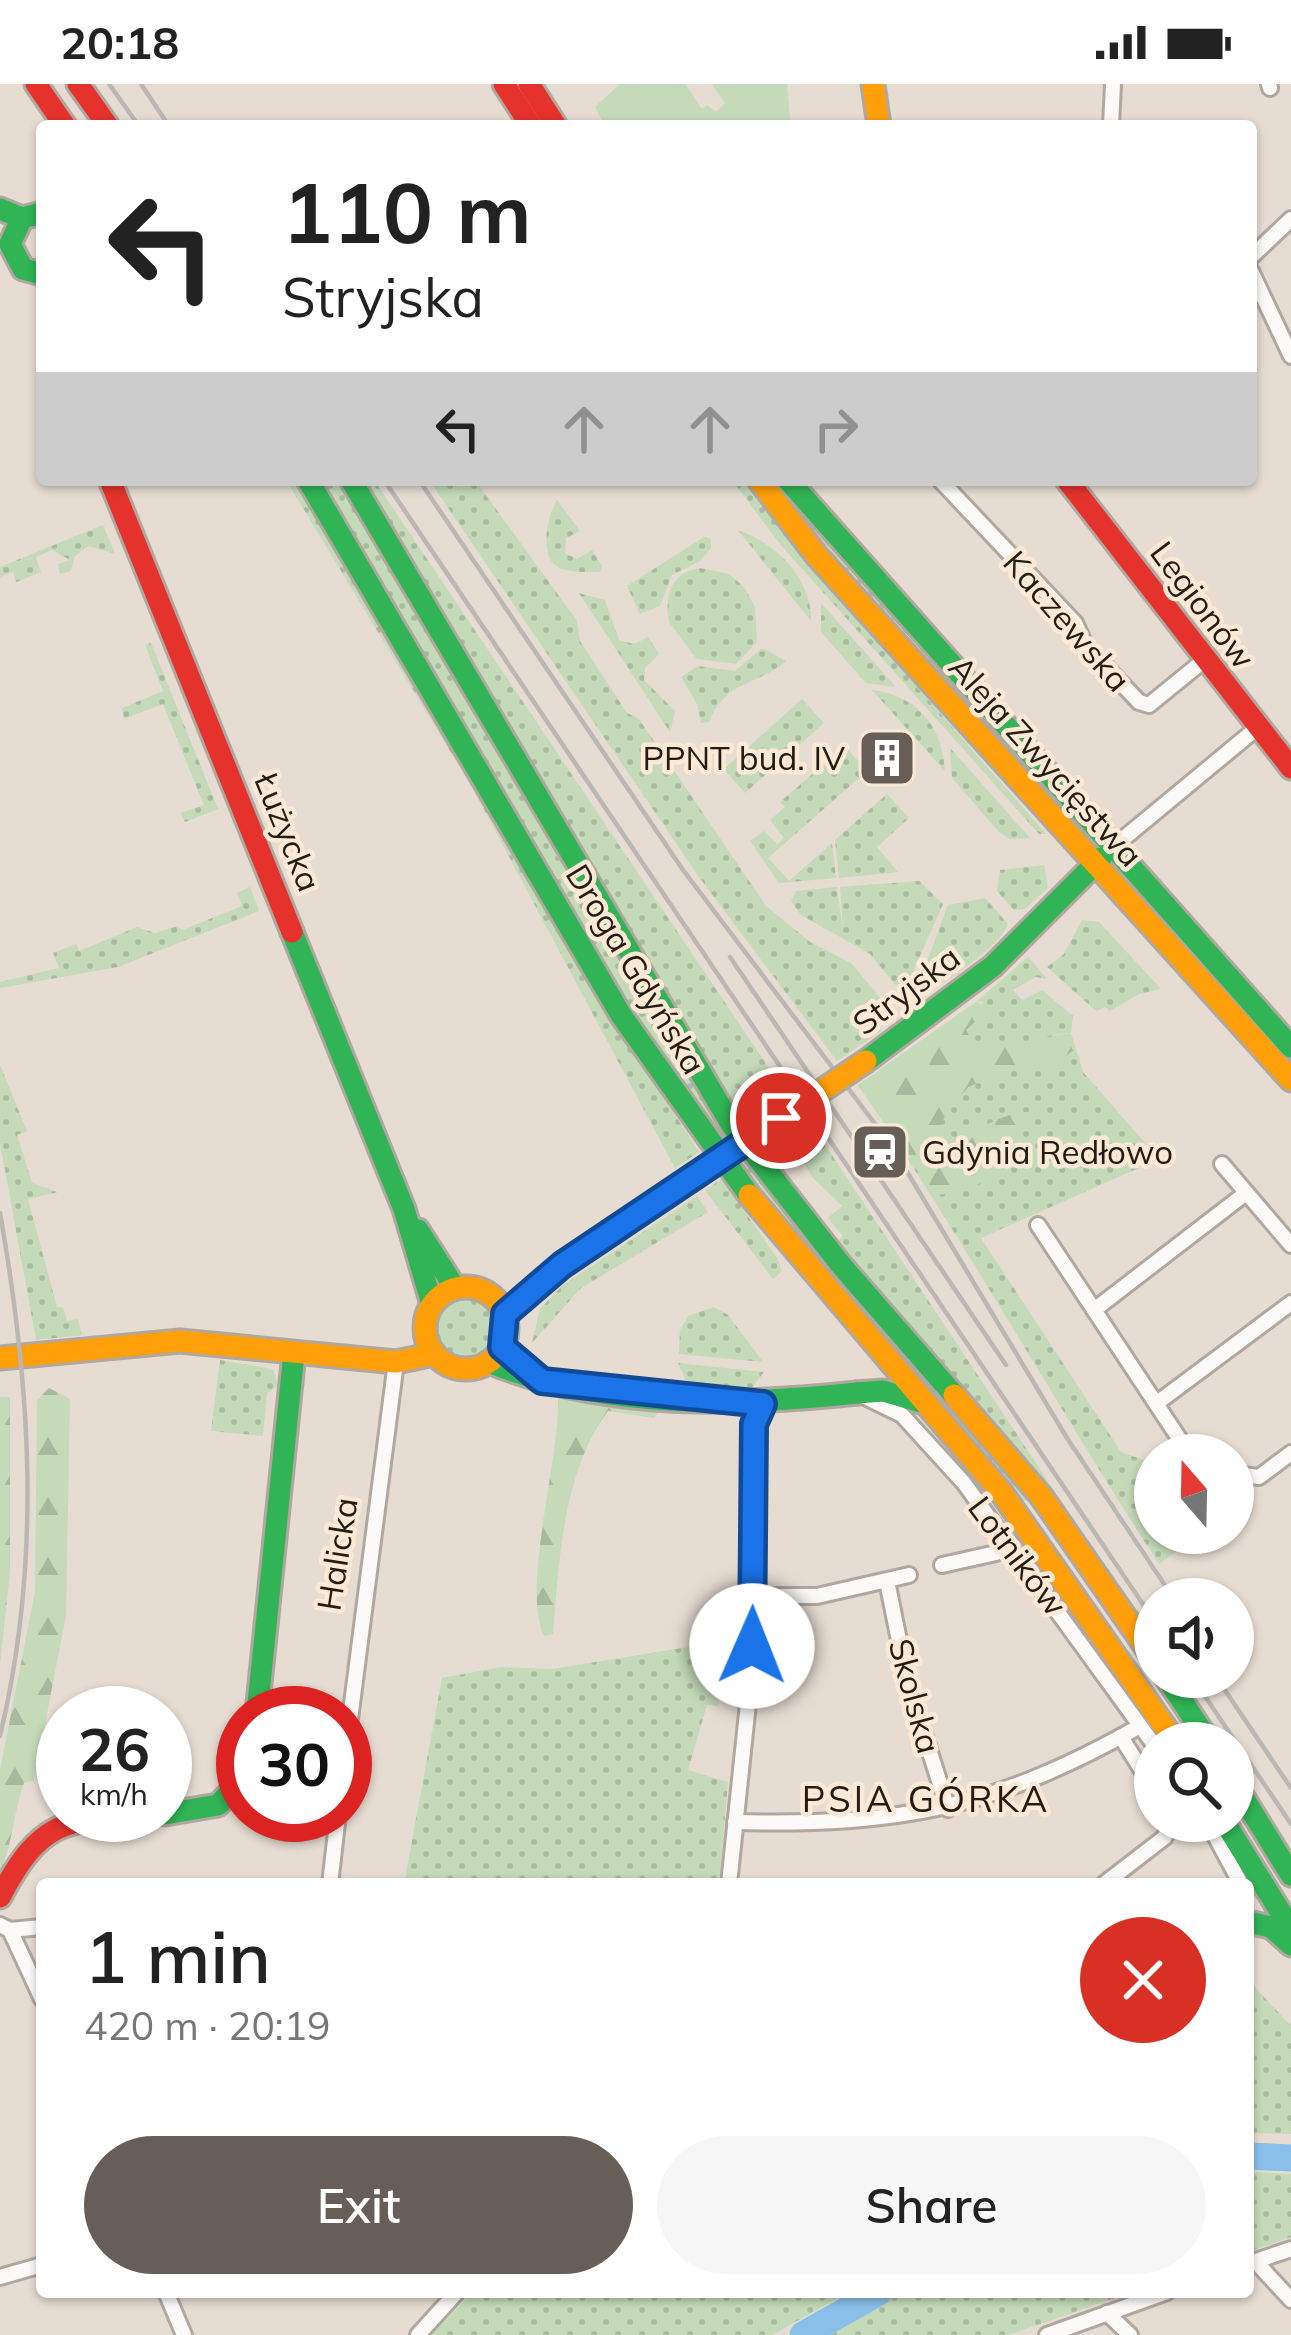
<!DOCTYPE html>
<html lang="en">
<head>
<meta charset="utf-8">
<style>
  :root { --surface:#fff; --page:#f6f6f6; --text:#222; --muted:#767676; --accent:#675f57 }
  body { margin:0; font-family:Mulish,sans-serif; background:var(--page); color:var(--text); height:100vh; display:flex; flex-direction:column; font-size:45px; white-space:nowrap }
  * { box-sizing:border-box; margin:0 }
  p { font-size:39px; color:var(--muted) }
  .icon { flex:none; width:66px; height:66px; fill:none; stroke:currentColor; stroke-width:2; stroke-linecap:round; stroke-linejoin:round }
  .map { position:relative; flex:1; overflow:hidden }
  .side { position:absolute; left:36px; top:1794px; width:1218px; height:420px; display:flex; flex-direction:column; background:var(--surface); border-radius:12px; box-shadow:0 3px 9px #0004 }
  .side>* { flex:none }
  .top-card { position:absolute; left:36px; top:36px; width:1221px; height:366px; border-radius:12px; box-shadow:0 3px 9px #0004; background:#fff; color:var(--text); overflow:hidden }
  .needle { width:78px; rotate:340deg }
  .tools { position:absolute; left:1134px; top:1350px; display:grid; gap:24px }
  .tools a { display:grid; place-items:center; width:120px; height:120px; border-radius:50%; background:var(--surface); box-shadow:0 3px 9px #0004; font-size:60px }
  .speed { position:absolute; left:36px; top:1602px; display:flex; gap:24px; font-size:60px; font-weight:700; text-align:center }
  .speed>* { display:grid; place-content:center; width:156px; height:156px; border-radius:50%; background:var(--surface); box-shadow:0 3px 9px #0004; line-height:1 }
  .speed small { font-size:30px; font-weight:400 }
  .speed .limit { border:18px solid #d22; background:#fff; color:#111 }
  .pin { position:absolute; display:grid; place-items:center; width:102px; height:102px; color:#fff; margin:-51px; border:6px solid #fff; border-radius:50%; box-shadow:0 3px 12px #0007 }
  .me { position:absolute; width:132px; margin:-66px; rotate:1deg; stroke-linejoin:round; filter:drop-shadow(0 0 9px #0008) }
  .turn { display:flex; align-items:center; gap:42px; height:252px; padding:0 48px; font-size:54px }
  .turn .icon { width:156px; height:156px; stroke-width:2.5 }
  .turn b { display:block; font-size:84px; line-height:102px }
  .lanes { display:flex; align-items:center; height:114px; padding:0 48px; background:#0003; justify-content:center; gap:60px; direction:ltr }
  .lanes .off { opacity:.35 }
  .round { display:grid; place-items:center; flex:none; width:126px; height:126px; border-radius:63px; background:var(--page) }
  .summary { display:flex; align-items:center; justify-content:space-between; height:204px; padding:0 48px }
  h1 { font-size:72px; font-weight:600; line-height:90px }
  .action { display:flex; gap:24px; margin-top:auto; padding:24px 48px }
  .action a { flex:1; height:138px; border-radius:72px; background:var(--accent); color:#fff; font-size:48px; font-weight:600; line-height:138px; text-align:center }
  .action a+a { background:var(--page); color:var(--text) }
  .status { display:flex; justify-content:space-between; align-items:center; height:84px; padding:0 60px; background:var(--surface); direction:ltr }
  .status svg { height:33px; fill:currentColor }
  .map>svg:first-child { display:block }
  .grass { fill:url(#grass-dots) }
  .forest { fill:url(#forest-firs) }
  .park { fill:#c4dab9 }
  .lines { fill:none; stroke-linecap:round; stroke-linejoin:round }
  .river { stroke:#89bfe9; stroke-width:27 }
  .street-casing { stroke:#b0a89f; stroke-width:20 }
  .fast-casing { stroke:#b0a89f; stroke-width:27 }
  .slow-casing { stroke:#b0a89f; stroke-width:27 }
  .jam-casing { stroke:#b0a89f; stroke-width:27 }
  .street { stroke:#fbfaf8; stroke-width:14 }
  .fast { stroke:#30b455; stroke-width:21 }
  .slow { stroke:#ff9f0a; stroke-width:21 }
  .jam { stroke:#e5322d; stroke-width:21 }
  .rail { stroke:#bbb7b5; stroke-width:4.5 }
  .fast-bridge-casing { stroke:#b0a89f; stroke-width:27; stroke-linecap:butt }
  .slow-bridge-casing { stroke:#b0a89f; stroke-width:27; stroke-linecap:butt }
  .fast-bridge { stroke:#30b455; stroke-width:21 }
  .slow-bridge { stroke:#ff9f0a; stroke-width:21 }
  .route-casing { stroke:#114b97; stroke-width:30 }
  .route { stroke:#1a73e8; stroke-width:21 }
  .labels { text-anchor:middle; stroke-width:9; stroke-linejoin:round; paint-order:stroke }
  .street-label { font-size:33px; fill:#221c15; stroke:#fce9d5 }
  .poi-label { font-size:33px; fill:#221c15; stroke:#fce9d5; text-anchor:end }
  .neighbourhood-label { font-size:36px; letter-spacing:3px; fill:#221c15; stroke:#fce9d5 }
</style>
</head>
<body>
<div class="status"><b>20:18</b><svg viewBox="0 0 49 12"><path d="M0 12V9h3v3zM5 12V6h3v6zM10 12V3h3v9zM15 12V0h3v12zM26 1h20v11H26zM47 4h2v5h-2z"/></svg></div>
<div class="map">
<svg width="1291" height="2251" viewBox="0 0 1291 2251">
  <defs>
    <pattern id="grass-dots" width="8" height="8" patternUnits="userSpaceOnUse" patternTransform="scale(3)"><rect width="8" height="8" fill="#c4dab9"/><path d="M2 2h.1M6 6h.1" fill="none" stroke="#a8ba9e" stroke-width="1.8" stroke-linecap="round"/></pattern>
    <pattern id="forest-firs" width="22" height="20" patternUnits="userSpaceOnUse" patternTransform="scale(3)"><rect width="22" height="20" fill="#c4dab9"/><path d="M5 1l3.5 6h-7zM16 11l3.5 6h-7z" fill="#a8ba9e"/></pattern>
  </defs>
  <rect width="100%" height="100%" fill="#e6dcd1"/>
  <g class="grass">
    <path d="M286,396H297L305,409L610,930L699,1068L675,1084L474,707Z"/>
    <path d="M320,396H339C470,612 587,838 726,1049L717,1055L605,886Z"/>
    <path d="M362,396H374L787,1011L742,1041Z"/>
    <path d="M429,396H475L577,537L580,557L627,629L639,635L766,822L810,858L851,879L888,923L880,948L837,977L699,793Z"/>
    <path d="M732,396H747L798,467L1046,750H1039L780,460Z"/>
    <path d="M769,396H775L1072,732L1067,736L827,471Z"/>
    <path d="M557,416L580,447L566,454L565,469L577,475L592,466L602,482L600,488C589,488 568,489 558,483C538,472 548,430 557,416Z"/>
    <path d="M103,441L115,470L88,462L75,472L71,487L60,490L58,480L70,476L52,466L36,473L41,488L16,498L13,488L0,493V483Z"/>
    <path d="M738,446C776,459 812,495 811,537Z"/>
    <path d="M704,453L711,454V464L700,477L672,491L660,522L640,530L627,502Z"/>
    <path d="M700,484L729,490L744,503L755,523L757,558L736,580L697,575L669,538C664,512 671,488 700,484Z"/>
    <path d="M579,509L605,516L619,556L634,560L648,553L659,570L645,584L644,596L675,627L670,648Z"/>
    <path d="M821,519L896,603L866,599L821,548Z"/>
    <path d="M151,559L218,725L185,738L181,729L204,721L163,620L124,635L122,624L163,607L145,561Z"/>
    <path d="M762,564L786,577C758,602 725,596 709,638L701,639L697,620L681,593L698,582L735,587Z"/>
    <path d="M872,606C918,612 942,642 945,687Z"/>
    <path d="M802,615L824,639L745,709L724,685Z"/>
    <path d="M845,662L867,687L768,774L789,797L832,759L836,794L779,799L750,757L764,747L777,760L784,754L770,736L785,723L780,718Z"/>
    <path d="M950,666L951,665L1030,754L1010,755L999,748L952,694Z"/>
    <path d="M887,710L909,734L877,763L898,788L839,794L835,756Z"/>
    <path d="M1044,781L1048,804L1025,825L1014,826L997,807L1000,786Z"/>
    <path d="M919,797L943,820L903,910L870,870L801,831L791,817L796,807L837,803L843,847L840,803Z"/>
    <path d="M250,803L259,827L118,883L0,904V898L59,884L53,869L77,860L79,867L137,843L155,849L177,842L182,846L242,822L237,809Z"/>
    <path d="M985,814L1008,840C1002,861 934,909 914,912L948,821Z"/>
    <path d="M1082,836L1099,838L1161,905L1139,910L1110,927L1105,923L1096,927L1047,883L1064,870Z"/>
    <path d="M1028,873L1047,895L1036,893L1013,906L1022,916L1042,906L1073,932L1071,949L1053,951L1068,970L1076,965L1083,988L1159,1075L981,1154L1121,1368L1155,1380V1449H1202L1159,1480C1056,1322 965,1156 858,1001L940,962L984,918L977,917Z"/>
    <path d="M0,981L27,1047L17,1051L32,1099L58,1108L28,1115L57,1223H63L67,1237L78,1235L82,1251L36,1256L0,1059Z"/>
    <path d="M808,1035L1071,1432L1069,1434L873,1204L839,1156L843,1152L828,1134L842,1122L812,1093L788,1051Z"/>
    <path d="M747,1077L1031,1412L1021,1420L799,1164L737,1084Z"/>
    <path d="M722,1095L777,1174L782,1187L773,1195L705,1106Z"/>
    <path d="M697,1112L708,1128L581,1204L532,1259L540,1225L562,1202Z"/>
    <circle cx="466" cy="1244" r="29"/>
    <path d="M714,1223L728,1231L763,1278L679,1270L680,1246L688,1232Z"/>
    <path d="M220,1276L273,1285L278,1302L267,1309L263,1352L211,1347Z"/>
    <path d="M678,1279L764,1288L751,1305L688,1301Z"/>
    <path d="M738,1555L735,1599L718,1597V1622L707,1621L688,1686L728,1698L719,1800H404L442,1594L501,1583L552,1585Z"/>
    <path d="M1248,1896L1291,1942V2050L1248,2049Z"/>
    <path d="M1248,2088L1291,2090V2153L1248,2168Z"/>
    <path d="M473,2208H849L772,2251H431Z"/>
    <path d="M890,2208H1132L1009,2251H815Z"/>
  </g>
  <g class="forest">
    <path d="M977,917L988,926L966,946L975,961L997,962L1071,949L1076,965L1044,986L1008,987L968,1003L940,1039L949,1054C980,1050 998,1028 1030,1028C1009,1076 991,1110 934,1111L858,1001Z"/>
    <path d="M49,1304L70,1315L66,1531L34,1697L24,1699C13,1729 13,1760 0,1788V1686L35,1508L37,1316Z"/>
    <path d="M0,1313H10V1487L0,1581Z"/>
    <path d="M558,1313L692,1330L658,1329L654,1334L608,1327C563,1387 559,1477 553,1550L544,1552C521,1504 560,1377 558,1313Z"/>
  </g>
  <path class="park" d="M620,0H685L702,25L707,21L716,28L725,19L712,0H787L790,36L773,42H605L595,23Z"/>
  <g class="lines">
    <g class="river">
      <path d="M1248,2072L1291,2074"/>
      <path d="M803,2251L879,2208"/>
    </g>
    <g class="street-casing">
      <g id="street">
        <path d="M1269,0L1270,4"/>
        <path d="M1111,42L1113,0"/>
        <path d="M1251,173L1291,135"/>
        <path d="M1251,187L1291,272"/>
        <path d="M940,396L1075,539L1085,561L1139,618L1149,621L1203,577"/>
        <path d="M1112,764L1257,644"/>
        <path d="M1222,1080L1291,1161"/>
        <path d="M1038,1141L1190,1371"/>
        <path d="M1094,1226L1246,1109"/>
        <path d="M857,1309L902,1331L964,1399L1155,1662"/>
        <path d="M1157,1319L1291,1219"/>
        <path d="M1233,1390L1259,1393L1291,1369"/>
        <path d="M942,1481L996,1469L1009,1458"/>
        <path d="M887,1497L907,1596L948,1725"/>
        <path d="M753,1512H817L909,1491"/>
        <path d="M1121,1653L1155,1707"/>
        <path d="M345,1674L396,1278"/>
        <path d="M1207,1737L1241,1800"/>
        <path d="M735,1738C901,1742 995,1724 1140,1642"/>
        <path d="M330,1800L338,1731"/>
        <path d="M729,1800L751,1591L754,1339L763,1320"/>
        <path d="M1104,1800L1165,1753L1170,1737"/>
        <path d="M0,1841L10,1846L42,1915"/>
        <path d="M10,1846L42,1843"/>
        <path d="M1255,2177L1291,2216"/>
        <path d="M1250,2179L1291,2165"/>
        <path d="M0,2193L42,2181"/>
        <path d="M166,2208L184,2251"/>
        <path d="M1107,2229L1130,2251"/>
        <path d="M418,2251L457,2208"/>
        <path d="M1047,2251L1167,2208"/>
      </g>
    </g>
    <g class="fast-casing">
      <g id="fast">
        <path d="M0,125L22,134"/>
        <path d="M42,129L22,134L10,160L23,185L42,190"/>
        <path d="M308,396L621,931L749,1111"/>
        <path d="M351,396L731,1040L841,1181L954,1311"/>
        <path d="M788,396L1291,963"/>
        <path d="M292,848L404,1125L432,1220"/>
        <path d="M866,977L993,882L1101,774"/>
        <path d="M418,1146L455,1204"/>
        <path d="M489,1278C602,1325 737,1322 857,1309"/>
        <path d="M857,1309L883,1307L921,1318"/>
        <path d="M1166,1593L1210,1659"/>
        <path d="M257,1629L294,1269"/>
        <path d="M1233,1697L1291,1791"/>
        <path d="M165,1730L218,1721L243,1695"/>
        <path d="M1224,1737L1291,1845"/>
        <path d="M1248,1838L1271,1843L1291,1861"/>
      </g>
    </g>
    <g class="slow-casing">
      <g id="slow">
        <path d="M873,0L879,42"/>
        <path d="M759,396L817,472L1291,996"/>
        <path d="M749,1111L1001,1408L1176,1659"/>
        <circle cx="466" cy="1244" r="41"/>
        <path d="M505,1230L562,1181L704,1086"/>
        <path d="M0,1274L180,1257L396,1278L434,1270"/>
        <path d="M954,1311L1041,1412L1155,1576"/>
      </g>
    </g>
    <g class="jam-casing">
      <g id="jam">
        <path d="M36,0L65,42"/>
        <path d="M78,0L108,42"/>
        <path d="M504,0L531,42"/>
        <path d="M529,0L556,42"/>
        <path d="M110,396L292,848"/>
        <path d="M1067,396L1291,684"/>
        <path d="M0,1813C41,1735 65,1735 149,1731"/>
      </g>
    </g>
    <use href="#street" class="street"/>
    <use href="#fast" class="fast"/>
    <use href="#slow" class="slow"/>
    <use href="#jam" class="jam"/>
    <g class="rail">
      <path d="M109,0L139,42"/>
      <path d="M141,0L169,42"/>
      <path d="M384,396L1155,1538"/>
      <path d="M419,396L683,786L891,1061L1067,1354L1174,1515"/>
      <path d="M730,873L1006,1281"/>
      <path d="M0,1129C31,1305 42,1476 0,1652"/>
      <path d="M1192,1593L1291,1740"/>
      <path d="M1216,1593L1291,1704"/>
    </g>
    <g class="fast-bridge-casing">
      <path id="fast-bridge" d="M704,1086L754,1052"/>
    </g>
    <g class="slow-bridge-casing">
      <path id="slow-bridge" d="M781,1034L866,977"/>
    </g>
    <use href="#fast-bridge" class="fast-bridge"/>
    <use href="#slow-bridge" class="slow-bridge"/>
  </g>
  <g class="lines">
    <g class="route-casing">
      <path id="route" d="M752,1562L754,1340L763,1320L542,1297L502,1263L505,1230L562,1181L781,1034"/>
    </g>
    <use href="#route" class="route"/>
  </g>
  <defs>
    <g id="building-square" transform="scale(3)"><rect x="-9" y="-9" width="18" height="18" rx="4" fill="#675f57" stroke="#fce9d5"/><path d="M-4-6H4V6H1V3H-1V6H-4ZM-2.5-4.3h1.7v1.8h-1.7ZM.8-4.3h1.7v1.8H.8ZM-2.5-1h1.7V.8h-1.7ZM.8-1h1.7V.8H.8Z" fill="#fff"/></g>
    <g id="station-square" transform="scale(3)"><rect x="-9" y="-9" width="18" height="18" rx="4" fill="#675f57" stroke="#fce9d5"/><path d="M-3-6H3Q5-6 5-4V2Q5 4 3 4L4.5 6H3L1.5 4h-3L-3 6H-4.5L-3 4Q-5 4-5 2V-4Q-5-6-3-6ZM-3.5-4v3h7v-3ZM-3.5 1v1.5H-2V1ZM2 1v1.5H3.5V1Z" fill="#fff"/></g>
  </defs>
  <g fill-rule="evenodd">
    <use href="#building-square" x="887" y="674"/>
    <use href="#station-square" x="880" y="1068"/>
  </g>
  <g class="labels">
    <g class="street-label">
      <text transform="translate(1203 521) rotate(53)" y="12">Legionów</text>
      <text transform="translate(1067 537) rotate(49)" y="12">Kaczewska</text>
      <text transform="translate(1046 677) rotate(48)" y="12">Aleja Zwycięstwa</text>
      <text transform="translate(288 748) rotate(68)" y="12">Łużycka</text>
      <text transform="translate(636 885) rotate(59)" y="12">Droga Gdyńska</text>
      <text transform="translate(906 906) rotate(-37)" y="12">Stryjska</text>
      <text transform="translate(337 1470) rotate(-81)" y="12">Halicka</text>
      <text transform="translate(1018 1472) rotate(53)" y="12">Lotników</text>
      <text transform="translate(915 1612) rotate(75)" y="12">Skolska</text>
    </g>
    <g class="poi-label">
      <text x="845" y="686">PPNT bud. IV</text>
      <text x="922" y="1080" text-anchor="start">Gdynia Redłowo</text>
    </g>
    <g class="neighbourhood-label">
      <text x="926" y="1728">PSIA GÓRKA</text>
    </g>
  </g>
</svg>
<div class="tools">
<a><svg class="needle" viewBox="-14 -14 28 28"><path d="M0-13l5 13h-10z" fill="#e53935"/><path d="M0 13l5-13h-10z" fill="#767676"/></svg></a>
<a><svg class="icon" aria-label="sound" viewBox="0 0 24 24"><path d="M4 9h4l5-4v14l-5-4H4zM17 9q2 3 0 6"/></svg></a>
<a><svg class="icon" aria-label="search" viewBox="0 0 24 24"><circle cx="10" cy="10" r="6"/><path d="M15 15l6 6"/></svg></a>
</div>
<div class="speed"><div>26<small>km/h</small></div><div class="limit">30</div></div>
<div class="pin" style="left:781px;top:1034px;background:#d93025"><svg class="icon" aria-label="arrive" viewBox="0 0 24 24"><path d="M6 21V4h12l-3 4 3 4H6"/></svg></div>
<svg class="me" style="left:752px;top:1562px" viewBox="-20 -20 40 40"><circle r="19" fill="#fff"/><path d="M0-13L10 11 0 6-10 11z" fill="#1a73e8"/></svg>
<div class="top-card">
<div class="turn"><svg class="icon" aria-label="left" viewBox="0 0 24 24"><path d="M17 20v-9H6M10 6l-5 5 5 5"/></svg><div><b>110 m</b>Stryjska</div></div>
<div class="lanes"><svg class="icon" aria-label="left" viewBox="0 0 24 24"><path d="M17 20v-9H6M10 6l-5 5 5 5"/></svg><svg class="icon off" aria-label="ahead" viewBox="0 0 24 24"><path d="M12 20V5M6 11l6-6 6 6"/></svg><svg class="icon off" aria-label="ahead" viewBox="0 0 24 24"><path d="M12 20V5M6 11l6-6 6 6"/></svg><svg class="icon off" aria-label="right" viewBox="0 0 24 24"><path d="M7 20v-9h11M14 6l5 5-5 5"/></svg></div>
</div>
<section class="side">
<div class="summary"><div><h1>1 min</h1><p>420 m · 20:19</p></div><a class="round" style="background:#d93025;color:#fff"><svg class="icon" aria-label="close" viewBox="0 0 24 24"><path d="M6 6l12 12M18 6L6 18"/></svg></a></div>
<div class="action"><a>Exit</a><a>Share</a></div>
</section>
</div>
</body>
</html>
